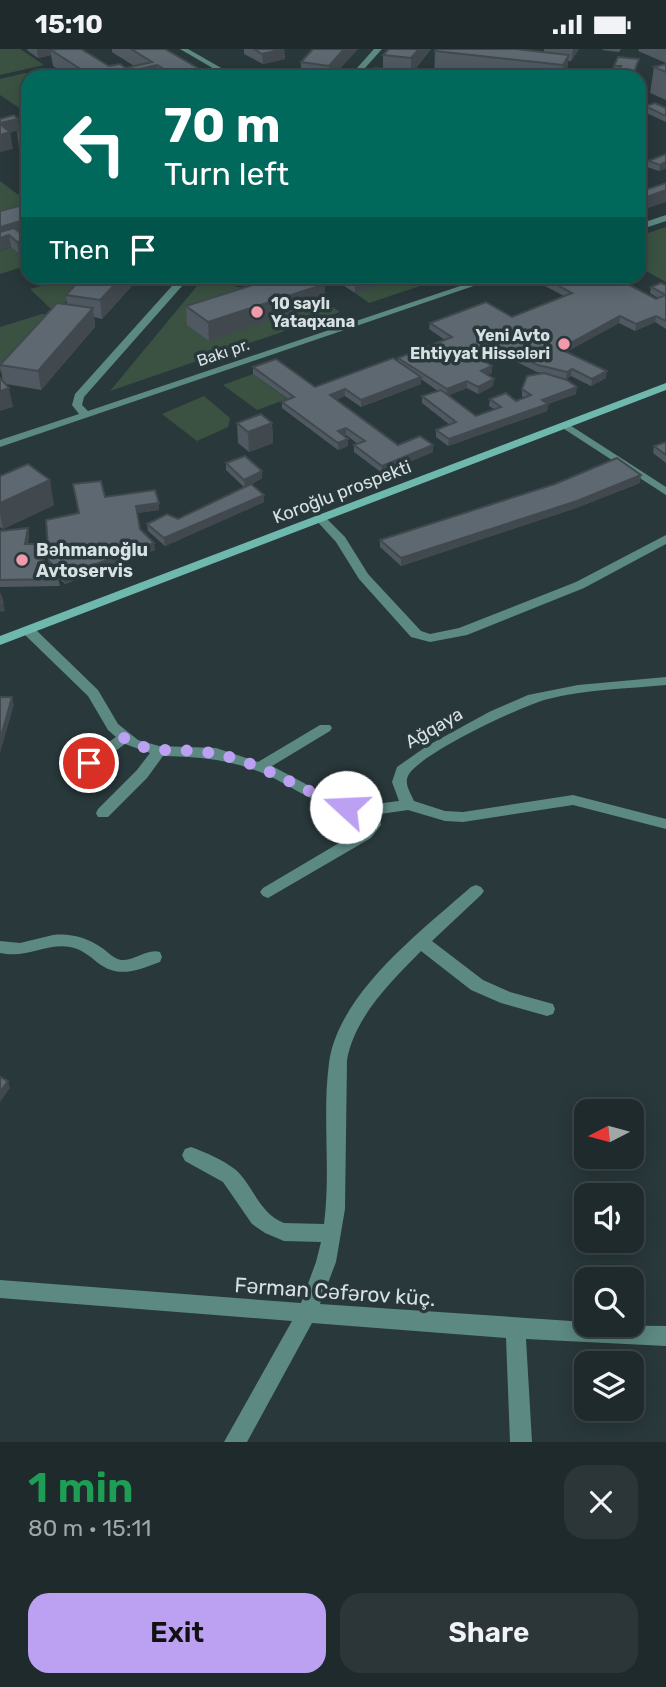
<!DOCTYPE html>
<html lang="en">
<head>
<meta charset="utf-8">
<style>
  :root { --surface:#1f2a2c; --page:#2c3638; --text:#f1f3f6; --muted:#a1a7a9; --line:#3c4648; --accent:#bca0f2 }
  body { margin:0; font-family:Rubik,sans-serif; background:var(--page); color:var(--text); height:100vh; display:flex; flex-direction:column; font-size:26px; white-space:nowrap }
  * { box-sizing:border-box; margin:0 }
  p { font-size:23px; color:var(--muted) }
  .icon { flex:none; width:38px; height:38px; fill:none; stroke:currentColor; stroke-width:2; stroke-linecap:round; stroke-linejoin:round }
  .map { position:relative; height:1393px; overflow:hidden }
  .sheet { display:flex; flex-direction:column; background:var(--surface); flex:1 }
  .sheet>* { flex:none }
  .top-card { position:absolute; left:21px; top:21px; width:625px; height:214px; border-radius:21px; box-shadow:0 4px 18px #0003,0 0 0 2px var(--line); background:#00695c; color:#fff; overflow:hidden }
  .needle { width:46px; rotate:264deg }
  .buttons { position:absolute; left:574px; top:1050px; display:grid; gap:14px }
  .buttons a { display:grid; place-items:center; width:70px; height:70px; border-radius:14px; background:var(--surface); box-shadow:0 4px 18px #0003,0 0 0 2px var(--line); font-size:35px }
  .pin { position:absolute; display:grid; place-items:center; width:60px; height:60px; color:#fff; margin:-30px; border:4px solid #fff; border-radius:50%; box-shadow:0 2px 7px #0007 }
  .me { position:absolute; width:77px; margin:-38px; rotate:290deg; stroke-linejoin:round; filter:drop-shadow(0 0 5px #0008) }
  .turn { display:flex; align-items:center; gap:24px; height:147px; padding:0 28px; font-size:32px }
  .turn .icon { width:91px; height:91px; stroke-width:2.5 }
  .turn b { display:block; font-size:49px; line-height:60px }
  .then { display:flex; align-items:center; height:66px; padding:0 28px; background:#0003; gap:14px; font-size:26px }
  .round { display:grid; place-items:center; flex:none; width:74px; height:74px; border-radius:21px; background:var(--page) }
  .head { display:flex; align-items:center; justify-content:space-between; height:119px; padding:0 28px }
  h1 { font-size:42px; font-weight:600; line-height:52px; color:#1e9e55 }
  .button { display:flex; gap:14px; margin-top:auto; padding:14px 28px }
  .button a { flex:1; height:80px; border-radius:21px; background:var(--accent); color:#111; font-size:28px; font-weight:600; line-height:80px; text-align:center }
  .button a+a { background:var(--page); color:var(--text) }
  .status { display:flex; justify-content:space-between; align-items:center; height:49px; padding:0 35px; background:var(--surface); direction:ltr }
  .status svg { height:19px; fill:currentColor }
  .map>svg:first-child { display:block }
  .green { fill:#3b5242 }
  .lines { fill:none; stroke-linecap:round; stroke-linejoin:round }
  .street { fill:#5c8982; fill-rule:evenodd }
  .secondary { fill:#6eb8ad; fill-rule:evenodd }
  .wall { fill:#505961; fill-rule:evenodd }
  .shaded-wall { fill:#41494f }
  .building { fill:#5d6871; stroke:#41494f; stroke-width:2 }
  .route { stroke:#bca0f2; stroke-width:12; stroke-dasharray:0 21.6 }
  .poi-dot { fill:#f29aac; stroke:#29383b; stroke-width:2.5 }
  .labels { text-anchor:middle; stroke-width:7; stroke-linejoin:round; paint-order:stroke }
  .far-poi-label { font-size:16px; font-weight:bold; fill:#d7e0e2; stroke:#29383b; text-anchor:start }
  .far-street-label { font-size:16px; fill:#d7e0e2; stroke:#29383b }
  .street-label { font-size:18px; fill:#d7e0e2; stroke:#29383b }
  .poi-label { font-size:18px; font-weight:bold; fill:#d7e0e2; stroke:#29383b; text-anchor:start }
  .near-street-label { font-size:21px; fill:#d7e0e2; stroke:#29383b }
</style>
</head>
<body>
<div class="status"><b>15:10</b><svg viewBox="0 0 49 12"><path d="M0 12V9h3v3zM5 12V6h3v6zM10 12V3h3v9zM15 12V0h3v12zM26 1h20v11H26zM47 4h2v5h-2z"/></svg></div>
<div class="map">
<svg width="666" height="1393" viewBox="0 0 666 1393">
  <rect width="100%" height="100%" fill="#29383b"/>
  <g class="green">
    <path d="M0,0H20L44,16L0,26Z"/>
    <path d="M25,24L53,28H28V65L0,46V30Z"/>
    <path d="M0,132L20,147L28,146V173L0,181Z"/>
    <path d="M666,178V233L639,218V187Z"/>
    <path d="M11,198L19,205L28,203V216L0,225V202Z"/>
    <path d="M75,228H89L59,260L50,259L30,240Z"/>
    <path d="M403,228H447L369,254L355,244Z"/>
    <path d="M202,231L279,246L188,275L209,292L325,253L340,263L110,342Z"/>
    <path d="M42,265L53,266L0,323V278Z"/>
    <path d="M253,325L287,350L257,361L223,336Z"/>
    <path d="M204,347L230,369L228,378L197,392L162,365Z"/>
  </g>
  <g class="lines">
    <g class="street">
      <path d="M180,0H188L237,28H228Z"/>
      <path d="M374,0H382L357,28H349Z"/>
      <path d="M666,166V172L639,181V175Z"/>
      <path d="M180,228H190L84,348L82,356L88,362L487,228H500L0,398V391L79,365L72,356L75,345Z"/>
      <path d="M565,373L666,438V446L561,378L560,376Z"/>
      <path d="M321,466L325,468L345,488L368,525L421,582L430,585L459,579L576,533L666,486V495L584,539L467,586L430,593L411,588L359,530L336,493L315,470Z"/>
      <path d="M29,578L34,579L98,641L118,675L138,691L159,697L216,699L258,713L320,676H330L332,679L330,682L272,717L317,741L359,757L399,752L392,733L397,718L427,697L489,663L528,646L578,636L666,628V636C627,640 586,640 548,650C523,656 417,706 408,727C404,735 411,745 414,752L445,762L463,763L573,746L666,770V780L573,756L463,773L445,772L408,761L380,765L381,776L371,789L268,849L263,847L260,843L263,839L361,781L366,775L365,766C337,770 291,736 265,725C228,710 202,708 163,707L147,729L108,768H98L96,764L98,760L137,721L150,704L125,695L77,730H67L65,726L67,722L116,688L108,681L88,647L24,585L23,582L24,579Z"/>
      <path d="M476,836L481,838L484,842L481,846L432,892L483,931L510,943L553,955L555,960L553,965L547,967L501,954L471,941L421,902C391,933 355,967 347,1011L345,1160L336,1213L320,1255L586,1273V1276L666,1277V1297L526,1290L532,1393H510L506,1289L312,1274L247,1393H224L292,1272L0,1249V1231L301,1254L316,1213L321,1193L284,1192L265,1184L252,1175L223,1133L185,1112L182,1106L185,1100L191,1098C205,1103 225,1112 236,1121C254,1138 259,1164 284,1174L324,1175C331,1121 322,1066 329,1014C338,945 421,882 471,838Z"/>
      <path d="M53,886C71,884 88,889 102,899C108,903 114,910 121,911C135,912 147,899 160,903L162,908L160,913C138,921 119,930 98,914C90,907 81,900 70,898C46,894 27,910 0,904V892L20,894Z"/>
    </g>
    <path class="secondary" d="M666,334V341L0,596V587Z"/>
  </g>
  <g class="wall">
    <path d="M27,0H81L109,17L126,19L134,17L112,3V0H165L204,28H70L53,17L51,6L38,9L28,2Z"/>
    <path d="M244,0H284L285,10L263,15L244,5Z"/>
    <path d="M358,0L332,28H301V13Z"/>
    <path d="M389,0H431L413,23L433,25L432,28H368L383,20V6Z"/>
    <path d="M544,0H579L571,12H568L566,28H434L435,2L544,3Z"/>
    <path d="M603,0H621L619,3L602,1Z"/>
    <path d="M639,0H666V14L638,2Z"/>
    <path d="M639,10L638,15L633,28H617L619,23L613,22L614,17Z"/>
    <path d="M666,15V51L650,44L654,18Z"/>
    <path d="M267,23L292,28H267Z"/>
    <path d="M645,57L666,59V73L644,63Z"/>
    <path d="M28,80V105L19,99L17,82Z"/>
    <path d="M666,105V119L659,122L647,118L648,112Z"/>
    <path d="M0,162L28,190V203L19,205L11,198Z"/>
    <path d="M93,228H140L102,270L94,268L95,278L41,341L6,335L13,358L3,333L0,316L67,256L66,246L88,233Z"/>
    <path d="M210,228H226L220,234L210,232Z"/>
    <path d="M332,228H403L355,244L332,229Z"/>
    <path d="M546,230L656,250L658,249L650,244L651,238L666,236V280L655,273L635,282L619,274L566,303L606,329L591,337L571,327L566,330L576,345L548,355L547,362L448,397L436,388V381L450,376L422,354V347L438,342L421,330V335L361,358L345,347L336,351L398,396H433V403L382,424L354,403V396L358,395L346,386L344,387L348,397L338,401L282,359V353L288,350L253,325V318L315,338L397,312L398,309L445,291L429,280L430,274L512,268L564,247L545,237ZM501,305L537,323L543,324L522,340V347L524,349L516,352L490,350L489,357L494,360L476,367L449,346L467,339L478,345L493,337L487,326L492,324L484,312Z"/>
    <path d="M325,253L209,292L187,276L186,257Z"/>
    <path d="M237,374H272L273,394L249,403L238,394Z"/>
    <path d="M666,393V414L653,404L654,397Z"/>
    <path d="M226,414L262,429L252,435L264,453L165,497L148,482L147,475L178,470L244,438L226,421Z"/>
    <path d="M0,427L54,456L3,480L0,478Z"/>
    <path d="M640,434L576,459L401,517L380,498V491Z"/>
    <path d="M105,448L159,461L137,464L140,480L155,501L65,535L50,519L49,512L78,464Z"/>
    <path d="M28,479L29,486L28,495H42L44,514L58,530L60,537L0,538V482Z"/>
  </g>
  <g class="shaded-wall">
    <path d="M37,0H79L51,1V6L38,9Z"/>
    <path d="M284,0L285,10L263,15L262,5Z"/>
    <path d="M344,0H358L332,28H329V17Z"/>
    <path d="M419,0H431L411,25V9Z"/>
    <path d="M573,0H579L571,12Z"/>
    <path d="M569,6L566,28H562L563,16Z"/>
    <path d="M157,16L158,28H131V22Z"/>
    <path d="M203,22L204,28H179Z"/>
    <path d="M18,70L20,81L0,86V74Z"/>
    <path d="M10,83L13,100L0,103V86Z"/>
    <path d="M666,113V119L659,122L660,116Z"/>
    <path d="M666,141V153L639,162V151Z"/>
    <path d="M28,170V188L16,192L9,186L11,198L0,202V178Z"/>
    <path d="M28,190V203L19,205L17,193Z"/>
    <path d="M122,228H140L102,270L100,251Z"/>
    <path d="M219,228H226L220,234Z"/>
    <path d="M355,228H403L355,244Z"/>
    <path d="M325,235V253L209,292L208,273Z"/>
    <path d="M93,259L95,278L41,341L38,322Z"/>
    <path d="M620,267L619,274L559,307L560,300Z"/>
    <path d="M656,267L655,273L635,282L636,275Z"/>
    <path d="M501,298V305L477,315V308Z"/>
    <path d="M492,317V324L481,329V322Z"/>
    <path d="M572,320L571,327L566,330L567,323Z"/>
    <path d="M607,322L606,329L591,337L592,330Z"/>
    <path d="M421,328V335L361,358V351Z"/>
    <path d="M494,330L493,337L478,345V338Z"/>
    <path d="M467,332V339L447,347V340Z"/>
    <path d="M577,338L576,345L548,355L547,362L448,397L449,390L542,351Z"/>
    <path d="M9,339L13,358L0,362V342Z"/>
    <path d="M345,340V347L330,353V346Z"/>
    <path d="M272,374L273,394L249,403L248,383Z"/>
    <path d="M346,379V386L338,389V382Z"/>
    <path d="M348,390V397L338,401V394Z"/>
    <path d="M433,396V403L382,424V417Z"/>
    <path d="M262,422V429L245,438L244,431Z"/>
    <path d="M641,426L640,434L576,459L401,517V509Z"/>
    <path d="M50,431L54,456L3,480L0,465V454Z"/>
    <path d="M264,446V453L165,497L164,489Z"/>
    <path d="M159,454V461L137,464L136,457Z"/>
    <path d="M28,479L29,486L26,502L25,495Z"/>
    <path d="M154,494L155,501L65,535L63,527Z"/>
    <path d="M3,554L5,562L0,563V555Z"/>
    <path d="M12,648L14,656L0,704V691Z"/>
    <path d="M8,1032L10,1039L0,1053V1043Z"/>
  </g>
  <g class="building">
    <path d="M57,0H81L109,17L120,15L126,19L152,13L131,0H165L203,22L178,28L157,16L131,22L140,28H93L51,1Z"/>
    <path d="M254,0H283L262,5Z"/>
    <path d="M313,0H344L329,17L301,13Z"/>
    <path d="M389,0H419L411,9L383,6Z"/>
    <path d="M437,0H516L569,6L563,16L435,2Z"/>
    <path d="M618,8L639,10L632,28H617L621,17H614Z"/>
    <path d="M666,15V23L654,18Z"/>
    <path d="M375,19L433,25L430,28L397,26L396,28H368Z"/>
    <path d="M279,20L292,28H276L267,23Z"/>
    <path d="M241,23L250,28H219Z"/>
    <path d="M468,24L500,28H466Z"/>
    <path d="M655,54L666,59V67L645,57Z"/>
    <path d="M14,66L18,70L0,74V70Z"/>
    <path d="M0,75L10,83L0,86Z"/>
    <path d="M28,80V91L17,82Z"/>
    <path d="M666,105V113L660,116L648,112Z"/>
    <path d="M666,134V141L639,151V143Z"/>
    <path d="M23,156L28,160V170L0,178V162Z"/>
    <path d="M14,179L28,190L17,193L9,186L0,189V183Z"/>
    <path d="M93,228H122L100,251L66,246L79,232L88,233Z"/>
    <path d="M278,228H314L325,235L208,273L186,257Z"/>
    <path d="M554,228H614L656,250L666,246L651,238L661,234L666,236V272L656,267L636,275L620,267L560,300L607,322L592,330L572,320L567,323L538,316L501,298L477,308L492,317L481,322L494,330L478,338L467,332L447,340L398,309L452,288L430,274L486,253L512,268L572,244L546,230Z"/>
    <path d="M57,254L93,259L38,322L0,316Z"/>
    <path d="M393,309L421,328L361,351L345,340L330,346L398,396L420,387L433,396L382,417L354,396L365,392L346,379L338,382L348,390L338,394L282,353L294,348L253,318L276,310L315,338Z"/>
    <path d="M544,324L567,331L577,338L542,351L548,355L449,390L436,381L456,373L422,347L441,341L476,367L501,358L490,350L506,344L516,352L531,346L522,340L527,327Z"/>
    <path d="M0,329L9,339L0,342Z"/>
    <path d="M261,365L272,374L248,383L237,374Z"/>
    <path d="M666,393V406L654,397Z"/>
    <path d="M245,407L262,422L244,431L226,414Z"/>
    <path d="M617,409L641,426L577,452L401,509L380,491L555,435Z"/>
    <path d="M28,415L50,431L0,454V427Z"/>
    <path d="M101,432L105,448L155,441L159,454L136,457L140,480L154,494L63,527L49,512L46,471L79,464L73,435Z"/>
    <path d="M251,435L264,446L164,489L147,475L167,465L178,470Z"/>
    <path d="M28,479L25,495H42L44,513L58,530L0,531V482Z"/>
    <path d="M0,544L3,554L0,555Z"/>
    <path d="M0,648H12L0,691Z"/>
    <path d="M0,1028L8,1032L0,1043Z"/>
  </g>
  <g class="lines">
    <path class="route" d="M89,714L124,689C149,706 176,699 204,703C255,709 298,740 346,758"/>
  </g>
  <g class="poi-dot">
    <circle cx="257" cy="263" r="7"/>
    <circle cx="564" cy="295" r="7"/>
    <circle cx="22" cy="511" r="7"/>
  </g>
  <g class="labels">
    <g class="far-poi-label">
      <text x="271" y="260">10 saylı<tspan x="271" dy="18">Yataqxana</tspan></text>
      <text x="550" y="292" text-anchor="end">Yeni Avto<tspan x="550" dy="18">Ehtiyyat Hissələri</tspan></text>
    </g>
    <g class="far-street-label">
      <text transform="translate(223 303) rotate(-19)" y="6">Bakı pr.</text>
    </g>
    <g class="street-label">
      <text transform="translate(342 443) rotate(-21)" y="6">Koroğlu prospekti</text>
      <text transform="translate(434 679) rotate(-30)" y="6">Ağqaya</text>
    </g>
    <g class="poi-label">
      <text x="36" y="507">Bəhmanoğlu<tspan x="36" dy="21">Avtoservis</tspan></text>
    </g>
    <g class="near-street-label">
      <text transform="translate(335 1243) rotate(4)" y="7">Fərman Cəfərov küç.</text>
    </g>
  </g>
</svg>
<div class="buttons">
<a><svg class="needle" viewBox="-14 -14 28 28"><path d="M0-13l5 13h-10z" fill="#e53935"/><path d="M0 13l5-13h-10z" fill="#a1a7a9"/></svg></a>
<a><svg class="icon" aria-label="sound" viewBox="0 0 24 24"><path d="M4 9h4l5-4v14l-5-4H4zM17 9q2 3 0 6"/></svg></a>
<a><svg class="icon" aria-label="search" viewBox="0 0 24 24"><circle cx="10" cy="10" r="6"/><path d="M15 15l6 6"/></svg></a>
<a><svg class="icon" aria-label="layers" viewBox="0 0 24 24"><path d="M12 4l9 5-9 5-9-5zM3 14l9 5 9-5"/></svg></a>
</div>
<div class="pin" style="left:89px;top:714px;background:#d93025"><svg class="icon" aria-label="arrive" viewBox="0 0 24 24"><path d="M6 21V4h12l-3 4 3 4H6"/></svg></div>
<svg class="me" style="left:346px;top:758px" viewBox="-20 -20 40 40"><circle r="19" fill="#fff"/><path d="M0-13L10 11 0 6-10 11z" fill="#bca0f2"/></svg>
<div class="top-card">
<div class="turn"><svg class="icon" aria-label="left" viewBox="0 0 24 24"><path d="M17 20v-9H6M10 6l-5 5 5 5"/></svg><div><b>70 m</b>Turn left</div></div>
<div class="then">Then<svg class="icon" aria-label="arrive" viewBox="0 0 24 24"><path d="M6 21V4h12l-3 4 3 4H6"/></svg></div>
</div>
</div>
<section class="sheet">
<div class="head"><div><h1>1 min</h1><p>80 m · 15:11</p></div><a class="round"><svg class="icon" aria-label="close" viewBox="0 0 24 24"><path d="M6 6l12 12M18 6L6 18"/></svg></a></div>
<div class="button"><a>Exit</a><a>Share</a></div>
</section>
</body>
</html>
